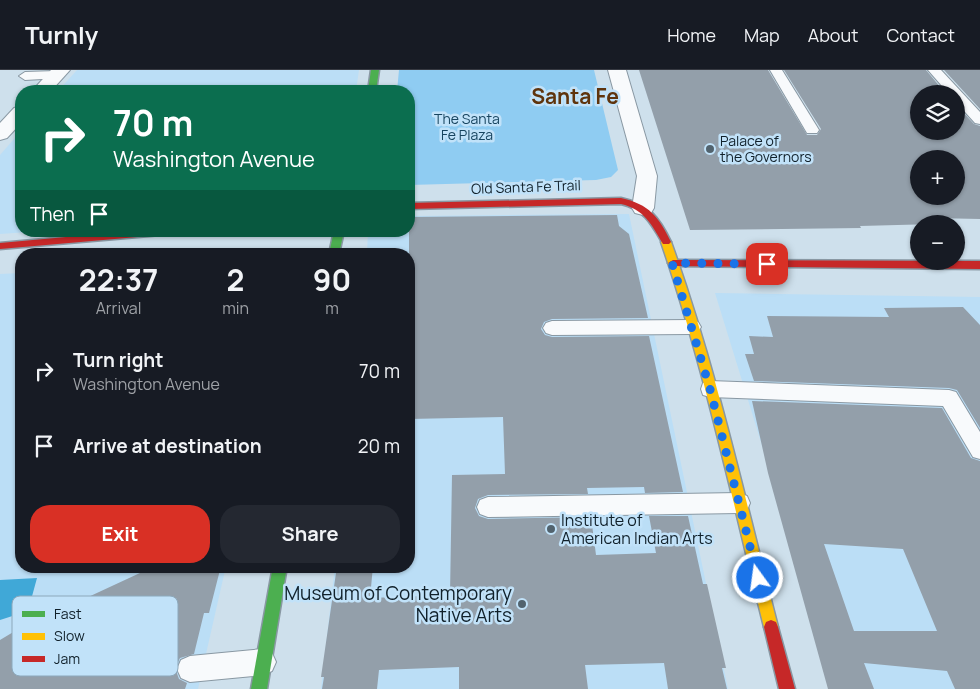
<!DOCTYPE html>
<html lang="en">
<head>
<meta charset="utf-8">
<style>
  :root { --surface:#171b24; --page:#242831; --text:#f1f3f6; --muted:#9ea1a6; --line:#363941; --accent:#d93025 }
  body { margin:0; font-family:Manrope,sans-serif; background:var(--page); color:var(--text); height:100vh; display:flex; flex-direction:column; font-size:19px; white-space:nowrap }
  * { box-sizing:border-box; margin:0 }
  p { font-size:16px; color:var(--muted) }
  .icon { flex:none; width:28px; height:28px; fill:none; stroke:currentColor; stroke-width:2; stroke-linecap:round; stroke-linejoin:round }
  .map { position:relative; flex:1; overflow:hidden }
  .side { position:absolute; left:15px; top:178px; width:400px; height:325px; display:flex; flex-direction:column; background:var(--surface); border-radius:20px; box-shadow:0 1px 4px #0004 }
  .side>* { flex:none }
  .hud { position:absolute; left:15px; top:15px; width:400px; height:152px; border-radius:20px; box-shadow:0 1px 4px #0004; background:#0b6e4f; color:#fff; overflow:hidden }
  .tools { position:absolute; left:910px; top:15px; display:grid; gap:10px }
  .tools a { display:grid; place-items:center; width:55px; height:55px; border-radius:50%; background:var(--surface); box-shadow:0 1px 4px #0004; font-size:25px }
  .pin { position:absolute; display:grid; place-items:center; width:42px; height:42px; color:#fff; margin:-21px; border-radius:10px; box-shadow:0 2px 8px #0006 }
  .me { position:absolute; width:55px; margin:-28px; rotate:346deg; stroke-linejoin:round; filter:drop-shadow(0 0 4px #0008) }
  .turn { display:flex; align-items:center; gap:18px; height:105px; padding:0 15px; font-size:22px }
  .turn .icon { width:65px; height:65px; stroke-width:2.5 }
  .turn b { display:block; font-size:35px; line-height:42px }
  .then { display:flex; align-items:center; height:48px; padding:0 15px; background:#0003; gap:10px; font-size:19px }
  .eta { display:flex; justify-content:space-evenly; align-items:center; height:85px; text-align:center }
  .eta b { font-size:30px; font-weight:700; line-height:35px }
  .cta { display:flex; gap:10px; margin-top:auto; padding:10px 15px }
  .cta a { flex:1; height:58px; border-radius:20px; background:var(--accent); color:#fff; font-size:20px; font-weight:700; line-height:58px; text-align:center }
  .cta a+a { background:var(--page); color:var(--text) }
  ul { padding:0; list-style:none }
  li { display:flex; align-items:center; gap:15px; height:75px; padding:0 15px }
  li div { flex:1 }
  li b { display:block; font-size:19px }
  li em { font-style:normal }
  header { display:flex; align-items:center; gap:30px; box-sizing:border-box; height:70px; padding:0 25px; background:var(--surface); border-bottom:1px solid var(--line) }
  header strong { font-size:24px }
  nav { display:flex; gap:28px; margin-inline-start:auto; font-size:18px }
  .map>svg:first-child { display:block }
  .built { fill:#bbdef6 }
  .green { fill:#8fccf2 }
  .water { fill:#40a8d7 }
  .building { fill:#939faa; fill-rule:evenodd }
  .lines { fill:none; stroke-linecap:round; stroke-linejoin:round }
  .lane-casing { stroke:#8998a3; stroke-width:2 }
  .street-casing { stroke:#8998a3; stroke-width:2 }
  .fast-casing { stroke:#8998a3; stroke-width:3 }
  .slow-casing { stroke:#8998a3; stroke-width:3 }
  .jam-casing { stroke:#8998a3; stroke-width:3 }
  .lane { fill:#f8fafc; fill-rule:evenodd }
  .street { fill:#f8fafc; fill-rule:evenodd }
  .fast { fill:#4caf50; fill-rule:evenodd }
  .slow { fill:#ffc107; fill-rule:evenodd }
  .jam { fill:#c62828; fill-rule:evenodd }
  .route { stroke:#1a73e8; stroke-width:9; stroke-dasharray:0 16.2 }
  .poi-dot { fill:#52636e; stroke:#c1e2f9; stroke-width:2 }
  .labels { text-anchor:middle; stroke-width:5; stroke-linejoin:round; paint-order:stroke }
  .far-park-label { font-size:14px; fill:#17445f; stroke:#c1e2f9 }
  .far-poi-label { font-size:14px; fill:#10202a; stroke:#c1e2f9; text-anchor:start }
  .far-street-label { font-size:14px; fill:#10202a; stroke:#c1e2f9 }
  .poi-label { font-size:16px; fill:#10202a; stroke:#c1e2f9; text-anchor:start }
  .near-poi-label { font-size:19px; fill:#10202a; stroke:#c1e2f9; text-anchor:end }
  .far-town-label { font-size:21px; font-weight:bold; fill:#5f340d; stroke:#c1e2f9 }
  .key { fill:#c1e2f9; stroke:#8ca8bb; stroke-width:1 }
  .key-label { font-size:14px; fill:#10202a }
</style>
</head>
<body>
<header>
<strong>Turnly</strong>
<nav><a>Home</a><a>Map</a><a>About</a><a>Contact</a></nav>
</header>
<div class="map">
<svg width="980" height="619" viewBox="0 0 980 619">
  <rect width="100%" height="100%" fill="#cee0ec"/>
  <g class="built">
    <path d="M77,0H359L356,21H58Z"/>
    <path d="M21,61V161H43L0,164V85Z"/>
    <path d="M629,144L728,619H321L335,496H409V184H367L368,161H409V146Z"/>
    <path d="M21,203V496H226L198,619H0V204Z"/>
    <path d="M715,223L980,227V619H837Z"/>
  </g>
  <path class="green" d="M399,0H594L618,100L611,107L596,110L409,115V21H397Z"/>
  <path class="water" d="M37,508L28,541L0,550V510Z"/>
  <g class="building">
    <path d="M639,0H768L807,65H817L821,59L784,0H926L946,24H919V61H956V35L974,54L980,56V149L933,148L935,154L860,156L861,158L690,160ZM919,89H956V126H919Z"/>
    <path d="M944,0H980V39Z"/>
    <path d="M617,145L619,156L629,164L648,248L552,249L544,252L541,259L545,265L552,267L649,266L683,422L645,423L644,417L587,418L588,424L488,425L478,429L475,438L479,446L488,449L591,447L596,485L656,483L649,446H688L703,514H707L726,598H722L727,619H668L664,593L585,595L588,619H459V597L379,600L377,619H322L324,607H321L337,496H373L370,528L450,525L452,405L505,404L503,347L409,349V147Z"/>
    <path d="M963,237L980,255V358L957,320L949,318L754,311L745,284H754L749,266L773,267L767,246L889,247L884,238Z"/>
    <path d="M752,331L942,338L971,388L980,391V619H955L947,601L864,593L874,619H828L768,403ZM824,474L903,479L937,561H854Z"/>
    <path d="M155,496H221L209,543H204L194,584L180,588L175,598L179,609L187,613L185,619H0V570L15,561Z"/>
  </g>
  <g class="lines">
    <g class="lane-casing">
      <g id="lane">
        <path d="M770,0H782L819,60L817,63H807Z"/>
        <path d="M928,0H941L980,42V54L975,53L956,32V24H949Z"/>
        <path d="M56,1L62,5L60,8L25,10L19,6L25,2Z"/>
        <path d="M692,250L698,252L701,257L698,262L692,264L552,265L546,263L543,258L546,253L552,251Z"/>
        <path d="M710,311L949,320L956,322L980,362V389L973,387L943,336L710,327L703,325L701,319L703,313Z"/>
        <path d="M739,423L747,426L750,433L747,440L739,443L488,447L480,444L477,437L480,430L488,427Z"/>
        <path d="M263,579L272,583L276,592L272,601L263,605L190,612L181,608L177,599L181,590L190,586Z"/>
      </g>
    </g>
    <g class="street-casing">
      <g id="street">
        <path d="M51,0H70L51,21H32Z"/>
        <path d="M608,0H626L657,106L654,138L651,143L643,145L635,143L632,138L637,106Z"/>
        <path d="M21,36V53L7,68L0,70V53L14,38Z"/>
      </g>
    </g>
    <g class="fast-casing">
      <g id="fast">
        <path d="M371,0H379L376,21H368Z"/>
        <path d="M334,161H344L339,184H329Z"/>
        <path d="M273,496H287L267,619H251Z"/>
      </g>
    </g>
    <g class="slow-casing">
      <path id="slow" d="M666,169L671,172C716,297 745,429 778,557L776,562L771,564L766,562L764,557C732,429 704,296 661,172Z"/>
    </g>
    <g class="jam-casing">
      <g id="jam">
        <path d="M621,128C649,134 659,147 671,172L669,174H663C652,155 644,139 621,134L409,139V133Z"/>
        <path d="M132,161H176L172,164L0,179V173Z"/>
        <path d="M673,190L980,191V199L673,196L668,193Z"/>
        <path d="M771,550L776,552L778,557L795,619H779L764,557L766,552Z"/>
      </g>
    </g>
    <use href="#lane" class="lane"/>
    <use href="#street" class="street"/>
    <use href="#fast" class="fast"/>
    <use href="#slow" class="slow"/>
    <use href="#jam" class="jam"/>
  </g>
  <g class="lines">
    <path class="route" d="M758,508L710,319L672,193L767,194"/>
  </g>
  <g class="poi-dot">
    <circle cx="710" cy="79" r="5"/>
    <circle cx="551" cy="459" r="5"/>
    <circle cx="522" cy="534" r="5"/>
  </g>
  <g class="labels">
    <g class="far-park-label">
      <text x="467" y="54">The Santa<tspan x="467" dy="16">Fe Plaza</tspan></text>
    </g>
    <g class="far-poi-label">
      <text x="720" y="76">Palace of<tspan x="720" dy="16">the Governors</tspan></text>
    </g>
    <g class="far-street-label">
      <text transform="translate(526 117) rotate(-2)" y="5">Old Santa Fe Trail</text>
    </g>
    <g class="poi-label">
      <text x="561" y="456">Institute of<tspan x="561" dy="18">American Indian Arts</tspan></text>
    </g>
    <g class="near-poi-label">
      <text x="512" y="530">Museum of Contemporary<tspan x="512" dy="22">Native Arts</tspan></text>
    </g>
    <g class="far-town-label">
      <text x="575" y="34">Santa Fe</text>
    </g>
  </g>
  <rect x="12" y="526" width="166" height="80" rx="8" class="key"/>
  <rect x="22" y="541" width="23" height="6" fill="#4caf50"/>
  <rect x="22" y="563" width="23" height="7" fill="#ffc107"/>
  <rect x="22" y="586" width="23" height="6" fill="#c62828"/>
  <g class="key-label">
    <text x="54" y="549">Fast</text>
    <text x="54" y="571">Slow</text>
    <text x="54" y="594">Jam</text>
  </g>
</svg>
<div class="tools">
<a><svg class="icon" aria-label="layers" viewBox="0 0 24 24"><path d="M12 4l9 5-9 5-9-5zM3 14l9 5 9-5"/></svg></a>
<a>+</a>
<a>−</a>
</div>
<div class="pin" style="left:767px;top:194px;background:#d93025"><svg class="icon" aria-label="arrive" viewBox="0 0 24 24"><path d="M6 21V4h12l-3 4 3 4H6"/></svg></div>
<svg class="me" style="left:758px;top:508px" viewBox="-20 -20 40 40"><circle r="17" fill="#1a73e8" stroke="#fff" stroke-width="3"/><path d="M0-11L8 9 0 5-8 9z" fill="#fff"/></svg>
<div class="hud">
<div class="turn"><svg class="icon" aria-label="right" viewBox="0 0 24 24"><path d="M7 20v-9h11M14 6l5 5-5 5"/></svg><div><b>70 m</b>Washington Avenue</div></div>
<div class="then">Then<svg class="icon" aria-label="arrive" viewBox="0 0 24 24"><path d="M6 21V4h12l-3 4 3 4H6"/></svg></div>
</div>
<section class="side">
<div class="eta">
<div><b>22:37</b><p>Arrival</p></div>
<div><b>2</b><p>min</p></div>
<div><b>90</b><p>m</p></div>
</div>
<ul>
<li><svg class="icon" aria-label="right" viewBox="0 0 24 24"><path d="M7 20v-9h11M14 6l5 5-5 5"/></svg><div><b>Turn right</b><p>Washington Avenue</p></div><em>70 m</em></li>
<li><svg class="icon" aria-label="arrive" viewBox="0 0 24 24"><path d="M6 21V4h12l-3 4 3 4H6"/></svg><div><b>Arrive at destination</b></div><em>20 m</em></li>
</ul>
<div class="cta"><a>Exit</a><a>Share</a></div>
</section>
</div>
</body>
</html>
